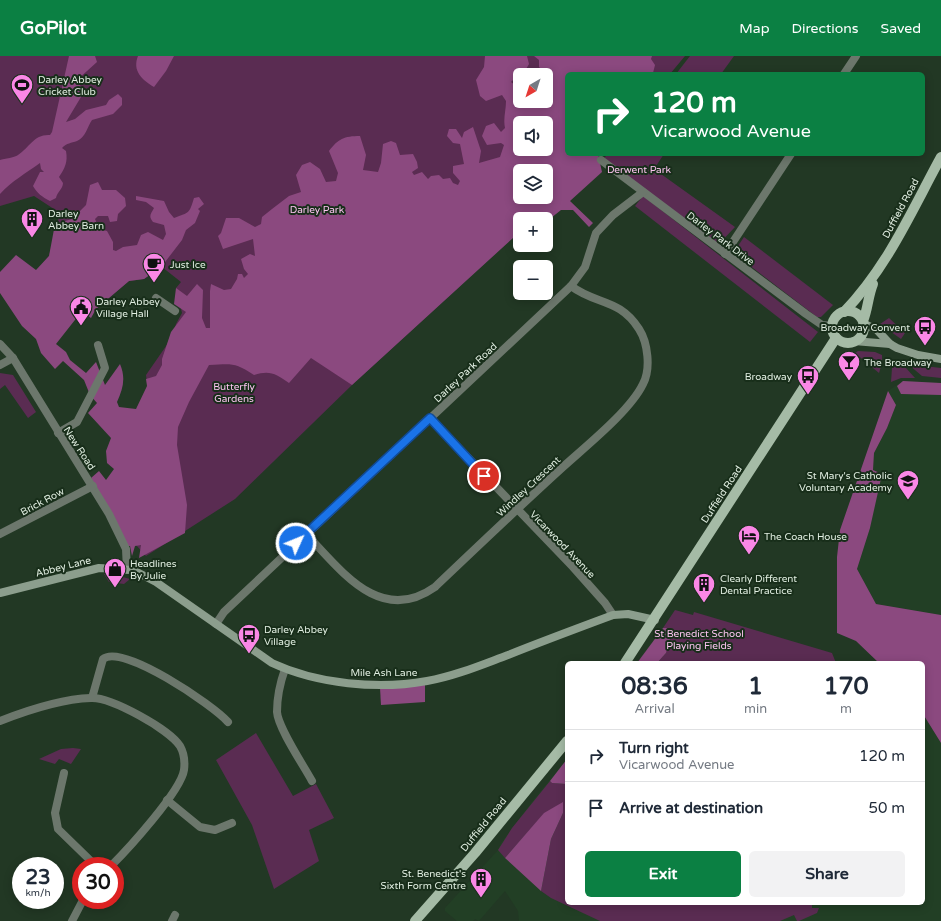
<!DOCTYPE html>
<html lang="en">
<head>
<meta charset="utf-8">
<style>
  :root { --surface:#fff; --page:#f2f2f3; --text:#1f2937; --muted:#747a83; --line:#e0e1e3; --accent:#0b8043 }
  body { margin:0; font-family:"Varela Round",sans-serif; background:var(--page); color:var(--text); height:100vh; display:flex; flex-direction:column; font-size:15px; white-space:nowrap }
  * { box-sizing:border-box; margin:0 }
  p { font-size:13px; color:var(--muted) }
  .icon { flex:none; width:22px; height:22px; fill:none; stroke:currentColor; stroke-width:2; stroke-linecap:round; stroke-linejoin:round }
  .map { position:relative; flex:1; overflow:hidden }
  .side { position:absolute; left:565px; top:605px; width:360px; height:244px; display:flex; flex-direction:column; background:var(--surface); border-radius:6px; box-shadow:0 2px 10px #0003 }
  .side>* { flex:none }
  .guide { position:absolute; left:565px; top:16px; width:360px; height:84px; border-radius:6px; box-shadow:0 2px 10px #0003; background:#0b8043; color:#fff; overflow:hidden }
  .needle { width:26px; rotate:219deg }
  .fabs { position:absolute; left:513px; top:12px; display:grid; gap:8px }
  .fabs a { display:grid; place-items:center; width:40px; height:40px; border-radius:6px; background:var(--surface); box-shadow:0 2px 10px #0003; font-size:20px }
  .speed { position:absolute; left:12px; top:801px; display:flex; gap:8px; font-size:20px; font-weight:700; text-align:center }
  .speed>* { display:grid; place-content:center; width:52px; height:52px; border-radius:50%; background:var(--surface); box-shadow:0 2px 10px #0003; line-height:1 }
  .speed small { font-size:10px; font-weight:400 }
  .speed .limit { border:6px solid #d22; background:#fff; color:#111 }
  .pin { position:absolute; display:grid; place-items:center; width:34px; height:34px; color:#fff; margin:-17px; border:2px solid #fff; border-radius:50%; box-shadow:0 1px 4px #0007 }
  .me { position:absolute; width:44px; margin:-22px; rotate:46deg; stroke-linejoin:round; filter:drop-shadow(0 0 3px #0008) }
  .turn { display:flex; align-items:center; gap:14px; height:84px; padding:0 20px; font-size:18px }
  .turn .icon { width:52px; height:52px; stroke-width:2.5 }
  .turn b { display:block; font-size:28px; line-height:34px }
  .eta { display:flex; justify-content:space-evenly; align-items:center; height:68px; text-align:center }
  .eta b { font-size:24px; font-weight:700; line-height:28px }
  .cta { display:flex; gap:8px; margin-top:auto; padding:8px 20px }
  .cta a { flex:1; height:46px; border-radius:6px; background:var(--accent); color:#fff; font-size:16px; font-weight:700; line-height:46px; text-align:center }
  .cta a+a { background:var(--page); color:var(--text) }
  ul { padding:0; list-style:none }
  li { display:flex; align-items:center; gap:12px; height:52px; padding:0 20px; border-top:1px solid var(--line) }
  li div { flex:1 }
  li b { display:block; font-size:15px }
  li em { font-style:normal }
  header { display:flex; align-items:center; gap:24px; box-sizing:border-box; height:56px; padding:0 20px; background:var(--accent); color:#fff }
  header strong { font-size:19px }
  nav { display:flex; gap:22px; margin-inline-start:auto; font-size:14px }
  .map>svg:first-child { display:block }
  .built { fill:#223f25 }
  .green { fill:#5a2c52; fill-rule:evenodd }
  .forest { fill:#8b497f; fill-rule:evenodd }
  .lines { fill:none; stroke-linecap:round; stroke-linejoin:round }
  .street { stroke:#6c776c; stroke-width:8 }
  .secondary { stroke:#8c9e8d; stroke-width:8 }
  .primary { stroke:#a5bba6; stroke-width:10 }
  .route-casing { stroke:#114b97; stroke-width:10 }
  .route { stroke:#1a73e8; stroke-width:7 }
  .labels { text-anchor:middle; stroke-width:4; stroke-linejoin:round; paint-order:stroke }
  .poi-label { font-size:10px; fill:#e1eee1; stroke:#182e1a; text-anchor:start }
  .park-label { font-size:10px; fill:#fcc4f0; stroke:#182e1a }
  .street-label { font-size:10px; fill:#e1eee1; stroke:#182e1a }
</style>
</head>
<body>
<header>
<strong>GoPilot</strong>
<nav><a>Map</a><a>Directions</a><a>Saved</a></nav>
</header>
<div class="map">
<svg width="941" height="865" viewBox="0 0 941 865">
  <rect width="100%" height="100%" fill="#223824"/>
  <g class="built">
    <path d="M903,325L941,327V559L876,548L857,513L870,472L881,418L873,414L874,397L887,372L896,349L888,335Z"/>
    <path d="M923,658L941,687V865H519L518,855L505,835L479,865L475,863L473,865H457L445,855V852L498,794L501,787L534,743L567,703V847H923Z"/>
  </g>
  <g class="green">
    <path d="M0,0H685L670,18H567V98H604L601,102L520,163V175L352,329L235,443L146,500L127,479L153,376L146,319L173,280L176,268L182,257L176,232L181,226L162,211L144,223L129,225L96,253L42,208L49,200L60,157L34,140L0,150ZM520,19H546V45H520ZM520,67H546V93H520ZM520,115H546V141H520Z"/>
    <path d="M690,0H734L721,18H676Z"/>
    <path d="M608,98H664L654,113L735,171L716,191L604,102Z"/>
    <path d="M643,140L818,276L810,286L635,150Z"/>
    <path d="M744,181L833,249L821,261H817L736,199V193Z"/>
    <path d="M889,262L905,277L901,283L880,268Z"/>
    <path d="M858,295L875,296L882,299V307L879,317L855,297Z"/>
    <path d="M902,303L924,310L941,312V322L922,320Z"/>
    <path d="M897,308L906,312L915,322H901L891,326L892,312Z"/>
    <path d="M0,317L13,319L36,356L28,362L5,329L0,333Z"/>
    <path d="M104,518H112L130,523L124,528L109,526Z"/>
    <path d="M675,554L693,559L694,556L832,597L836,607H657L666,597L667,572H663Z"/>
    <path d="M256,677L293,740L316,728L334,762L309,774L319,805L274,833L252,769L216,704Z"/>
    <path d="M73,692L81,693L71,708L59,703L55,708L39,703L61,693Z"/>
    <path d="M550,725L552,727L566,728L567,732V847H812V852H819L817,857L799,865H797L794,859L780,865H600L551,842L541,835L551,783L563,757L544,758L505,802L498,794L512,772Z"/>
  </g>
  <g class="forest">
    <path d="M69,0H95L97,6L77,24L84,36L66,66L75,63L86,54L106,49L109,44L118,38L122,42V49L113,58L92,64C87,71 86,81 77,85C71,87 67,87 62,92L66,95C68,106 65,112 59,121L63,127C63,133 57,136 56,142L50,145C42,141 37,137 33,130L40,116H44L41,113L40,107C26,117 12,125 0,138V104C4,103 16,101 18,99C30,91 34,78 50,79L52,76Z"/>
    <path d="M138,0H174L166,15L154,31C142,24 132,15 138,0Z"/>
    <path d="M485,0H527L529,8C526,15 517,20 511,26L520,33V45H546V19H542L543,15L539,11V4L534,0H652L651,3L655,9L653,17L655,18H567V98H598L602,116L570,145L593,167L589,171L573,154H561L546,166V163H520V179L513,182L352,329L311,302L289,327C276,318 270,314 254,319C234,306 232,308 209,309L189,346L178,371L177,389L187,449L185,477L139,502L141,489L135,490L132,500L130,490H127L91,422L99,415L106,424L114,413L107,407L106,395L111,382L88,357L97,347L90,339L84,324L63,305L55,313L41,297L36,283L22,270L0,237V216L16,199L36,214L49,200L55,168L72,163L86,149L90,129L98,126L102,134H116L125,142L126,150L118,158L117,165L110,166L108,160H98L95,163L99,173L107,175L113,186V194L116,195L123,191L137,189L141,179L148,176L163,184L166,178L164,169L153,166C148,160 151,158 154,152L146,146L136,144V140L164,145L169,156L174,162C190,156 189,158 194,142L199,141L204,148L198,153L200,155L195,167L186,174L182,184L162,210L144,223L129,225L96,253L91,262L82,255L56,288L66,296L70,304L86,317L96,306L105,329L120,308C126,322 123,333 117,346L119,351L136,353L147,330L146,323L156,320L162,309V303L171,276L186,256L174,248L176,232L187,240L197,228L203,234L202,262L206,272H210V235L211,228L224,234L231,233L237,223L238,218H242L244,222L248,218L244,213L241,203L250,198L255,200L253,183L223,193L218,180L221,177L226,162H239L255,171L261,168L262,161L272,153L289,140L301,136L296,119L302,109L310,106L320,113L326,126L336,125L338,117L329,95C338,83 344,80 360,80L366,99L363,114L378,116L381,107L383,88L391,85L396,87L400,99L413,98L417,106L418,112L412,116L414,119L422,116L428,123L431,120L439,119L443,123L450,122L453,127L458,129L460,125L453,117V110L464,108L460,88L453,87L447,80L449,73H456L462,82L464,76L473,71L481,95L479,107L500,101L504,89L501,87L487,89L482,80L486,70L494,67L501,76L505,72C503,63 506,54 506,45L502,39L486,45L480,40L476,24L484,11ZM520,67H546V93H520ZM520,115H546V141H520Z"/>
    <path d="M903,325L941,327V339L901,338L897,330Z"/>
    <path d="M888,335L896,349L887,372L874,397L873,414L882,418L870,472L857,513L876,548L941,559V687L923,658V607H879L856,585L837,577V501L840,474Z"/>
    <path d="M663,572H667L671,579L666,597L657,607H637Z"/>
    <path d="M425,627V646L381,649L380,632Z"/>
    <path d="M567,703V732L566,728L552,727L550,725Z"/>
    <path d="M563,746V757L551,783L541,835L505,802L544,757Z"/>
  </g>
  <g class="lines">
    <g class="street">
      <path d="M844,18L856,0"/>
      <path d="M601,104L806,258L822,269L832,270"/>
      <path d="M725,198L791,98"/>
      <path d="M156,242L175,255"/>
      <path d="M0,288L13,302L109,458L126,493L127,514"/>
      <path d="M0,309L13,302"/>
      <path d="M430,362L573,511L605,547L613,559"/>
      <path d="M58,377L77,366L105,312L98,289"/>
      <path d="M0,478L93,430"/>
      <path d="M306,478C341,514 380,570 435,531C477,491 520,450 563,411C586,390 630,355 643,328C651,313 648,287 639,273C619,242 596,249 571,230"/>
      <path d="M216,568L224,556L571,230L585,211L596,177L613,159L643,136"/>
      <path d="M285,613C280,627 277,641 277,656C278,672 304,710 312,725"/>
      <path d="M92,642L103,603C122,587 213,649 228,666"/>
      <path d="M0,665C28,654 60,643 91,642C111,641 169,673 180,690C184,697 185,706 184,714C181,735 128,793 111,810"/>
      <path d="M64,717L55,757L58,773L96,810"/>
      <path d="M167,744L200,771L215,774L232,767"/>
      <path d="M72,865L83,844"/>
      <path d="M172,865L175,859"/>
    </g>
    <g class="secondary">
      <path d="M863,267L877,274L890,288L897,292L918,299L941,303"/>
      <path d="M854,285L890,288"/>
      <path d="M0,537L99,512L133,514L156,526L272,607C317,628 378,634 427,625C455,620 481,609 508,599C543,585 578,572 613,559L628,558L655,564"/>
    </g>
    <g class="primary">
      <circle cx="848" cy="271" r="16"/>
      <path d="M844,256C888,210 911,156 941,101"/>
      <path d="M863,265C868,253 868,240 873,228"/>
      <path d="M625,607L836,282"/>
      <path d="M415,865L475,797L567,685"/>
    </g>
  </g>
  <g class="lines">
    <g class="route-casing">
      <path id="route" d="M296,487L430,362L484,420"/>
    </g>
    <use href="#route" class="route"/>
  </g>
  <defs>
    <g id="stadium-pin" transform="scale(1.15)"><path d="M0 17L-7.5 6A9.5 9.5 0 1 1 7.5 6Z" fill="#fa87e6" stroke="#182e1a"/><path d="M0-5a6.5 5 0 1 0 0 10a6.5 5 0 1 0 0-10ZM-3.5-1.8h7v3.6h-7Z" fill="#111"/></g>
    <g id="building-pin" transform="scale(1.15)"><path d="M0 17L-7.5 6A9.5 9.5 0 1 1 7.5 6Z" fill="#fa87e6" stroke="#182e1a"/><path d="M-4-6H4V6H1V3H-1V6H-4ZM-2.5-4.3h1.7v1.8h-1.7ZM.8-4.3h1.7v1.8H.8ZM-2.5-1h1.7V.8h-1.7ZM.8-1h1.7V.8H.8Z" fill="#111"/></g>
    <g id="cafe-pin" transform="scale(1.15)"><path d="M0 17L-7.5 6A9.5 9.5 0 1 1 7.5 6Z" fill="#fa87e6" stroke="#182e1a"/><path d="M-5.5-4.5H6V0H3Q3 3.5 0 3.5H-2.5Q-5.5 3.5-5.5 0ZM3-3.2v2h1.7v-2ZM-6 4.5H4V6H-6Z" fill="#111"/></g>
    <g id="civic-pin" transform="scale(1.15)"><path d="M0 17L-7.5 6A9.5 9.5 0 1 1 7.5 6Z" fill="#fa87e6" stroke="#182e1a"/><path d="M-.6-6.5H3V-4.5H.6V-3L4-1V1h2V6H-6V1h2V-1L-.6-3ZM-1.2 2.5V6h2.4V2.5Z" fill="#111"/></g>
    <g id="bus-pin" transform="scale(1.15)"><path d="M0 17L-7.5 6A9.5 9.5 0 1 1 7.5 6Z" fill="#fa87e6" stroke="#182e1a"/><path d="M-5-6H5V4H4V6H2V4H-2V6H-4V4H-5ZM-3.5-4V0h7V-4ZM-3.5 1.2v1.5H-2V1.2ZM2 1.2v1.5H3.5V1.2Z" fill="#111"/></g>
    <g id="bar-pin" transform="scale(1.15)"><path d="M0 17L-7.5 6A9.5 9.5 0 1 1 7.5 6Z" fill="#fa87e6" stroke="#182e1a"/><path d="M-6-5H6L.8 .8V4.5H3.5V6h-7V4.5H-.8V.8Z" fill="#111"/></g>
    <g id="school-pin" transform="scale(1.15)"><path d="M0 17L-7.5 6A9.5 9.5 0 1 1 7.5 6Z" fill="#fa87e6" stroke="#182e1a"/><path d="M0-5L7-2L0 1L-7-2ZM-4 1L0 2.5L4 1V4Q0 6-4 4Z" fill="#111"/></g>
    <g id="hotel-pin" transform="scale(1.15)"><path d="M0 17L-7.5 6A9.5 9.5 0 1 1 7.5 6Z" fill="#fa87e6" stroke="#182e1a"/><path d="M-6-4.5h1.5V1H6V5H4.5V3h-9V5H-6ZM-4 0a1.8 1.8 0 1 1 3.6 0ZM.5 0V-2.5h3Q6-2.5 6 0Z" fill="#111"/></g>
    <g id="shop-pin" transform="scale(1.15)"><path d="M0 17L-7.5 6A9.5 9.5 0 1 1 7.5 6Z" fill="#fa87e6" stroke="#182e1a"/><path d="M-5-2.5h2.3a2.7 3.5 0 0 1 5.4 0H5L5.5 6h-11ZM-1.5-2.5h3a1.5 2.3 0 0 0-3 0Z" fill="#111"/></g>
  </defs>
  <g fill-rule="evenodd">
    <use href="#stadium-pin" x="22" y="29"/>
    <use href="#building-pin" x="32" y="163"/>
    <use href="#cafe-pin" x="154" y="208"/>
    <use href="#civic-pin" x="81" y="251"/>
    <use href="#bus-pin" x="925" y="271"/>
    <use href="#bar-pin" x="849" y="306"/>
    <use href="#bus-pin" x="808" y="320"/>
    <use href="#school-pin" x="908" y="425"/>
    <use href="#hotel-pin" x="749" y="480"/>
    <use href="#shop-pin" x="115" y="513"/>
    <use href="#building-pin" x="704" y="528"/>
    <use href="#bus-pin" x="249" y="579"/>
    <use href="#building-pin" x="481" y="823"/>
  </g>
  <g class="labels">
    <g class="poi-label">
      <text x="38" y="27">Darley Abbey<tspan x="38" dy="12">Cricket Club</tspan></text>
      <text x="48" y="161">Darley<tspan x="48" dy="12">Abbey Barn</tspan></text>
      <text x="170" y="212">Just Ice</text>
      <text x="96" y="249">Darley Abbey<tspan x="96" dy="12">Village Hall</tspan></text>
      <text x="910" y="275" text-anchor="end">Broadway Convent</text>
      <text x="864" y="310">The Broadway</text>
      <text x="792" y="324" text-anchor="end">Broadway</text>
      <text x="892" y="423" text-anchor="end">St Mary's Catholic<tspan x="892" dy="12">Voluntary Academy</tspan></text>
      <text x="764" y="484">The Coach House</text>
      <text x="130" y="511">Headlines<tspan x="130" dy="12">By Julie</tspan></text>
      <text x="720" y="526">Clearly Different<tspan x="720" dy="12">Dental Practice</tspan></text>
      <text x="264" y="577">Darley Abbey<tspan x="264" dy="12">Village</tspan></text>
      <text x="466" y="821" text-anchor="end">St. Benedict's<tspan x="466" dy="12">Sixth Form Centre</tspan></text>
    </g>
    <g class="park-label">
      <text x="639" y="117">Derwent Park</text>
      <text x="317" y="157">Darley Park</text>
      <text x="234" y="334">Butterfly<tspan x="234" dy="12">Gardens</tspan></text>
      <text x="699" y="581">St Benedict School<tspan x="699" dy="12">Playing Fields</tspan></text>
    </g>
    <g class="street-label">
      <text transform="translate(900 152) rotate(-62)" y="4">Duffield Road</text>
      <text transform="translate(721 182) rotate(37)" y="4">Darley Park Drive</text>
      <text transform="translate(465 316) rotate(-43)" y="4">Darley Park Road</text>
      <text transform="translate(80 392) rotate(57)" y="4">New Road</text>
      <text transform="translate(528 430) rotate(-43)" y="4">Windley Crescent</text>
      <text transform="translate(721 438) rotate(-57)" y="4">Duffield Road</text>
      <text transform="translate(42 445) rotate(-28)" y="4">Brick Row</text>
      <text transform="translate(563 488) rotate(46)" y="4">Vicarwood Avenue</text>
      <text transform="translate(63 510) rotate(-14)" y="4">Abbey Lane</text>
      <text x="384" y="620">Mile Ash Lane</text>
      <text transform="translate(483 768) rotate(-51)" y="4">Duffield Road</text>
    </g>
  </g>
</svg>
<div class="fabs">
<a><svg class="needle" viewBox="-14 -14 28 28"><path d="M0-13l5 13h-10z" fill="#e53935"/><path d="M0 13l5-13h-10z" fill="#747a83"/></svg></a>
<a><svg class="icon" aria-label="sound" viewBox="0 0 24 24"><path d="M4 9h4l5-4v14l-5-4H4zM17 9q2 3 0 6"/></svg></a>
<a><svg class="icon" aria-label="layers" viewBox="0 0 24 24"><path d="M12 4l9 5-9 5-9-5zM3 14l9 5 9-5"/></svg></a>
<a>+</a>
<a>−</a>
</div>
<div class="speed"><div>23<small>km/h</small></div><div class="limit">30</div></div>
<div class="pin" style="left:484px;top:420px;background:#d93025"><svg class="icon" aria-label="arrive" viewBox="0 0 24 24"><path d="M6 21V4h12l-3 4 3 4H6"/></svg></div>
<svg class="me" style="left:296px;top:487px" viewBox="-20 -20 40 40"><circle r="17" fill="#1a73e8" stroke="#fff" stroke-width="3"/><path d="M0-11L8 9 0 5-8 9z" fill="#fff"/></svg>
<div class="guide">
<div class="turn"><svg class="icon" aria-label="right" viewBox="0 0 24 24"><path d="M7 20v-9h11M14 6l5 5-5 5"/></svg><div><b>120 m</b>Vicarwood Avenue</div></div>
</div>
<section class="side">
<div class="eta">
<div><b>08:36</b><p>Arrival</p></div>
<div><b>1</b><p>min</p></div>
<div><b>170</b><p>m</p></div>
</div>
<ul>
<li><svg class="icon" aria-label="right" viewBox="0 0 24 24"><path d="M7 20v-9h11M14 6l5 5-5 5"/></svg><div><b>Turn right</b><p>Vicarwood Avenue</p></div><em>120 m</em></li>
<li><svg class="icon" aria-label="arrive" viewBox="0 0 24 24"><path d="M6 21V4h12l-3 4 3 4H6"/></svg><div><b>Arrive at destination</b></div><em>50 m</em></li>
</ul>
<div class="cta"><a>Exit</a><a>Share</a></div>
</section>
</div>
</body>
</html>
